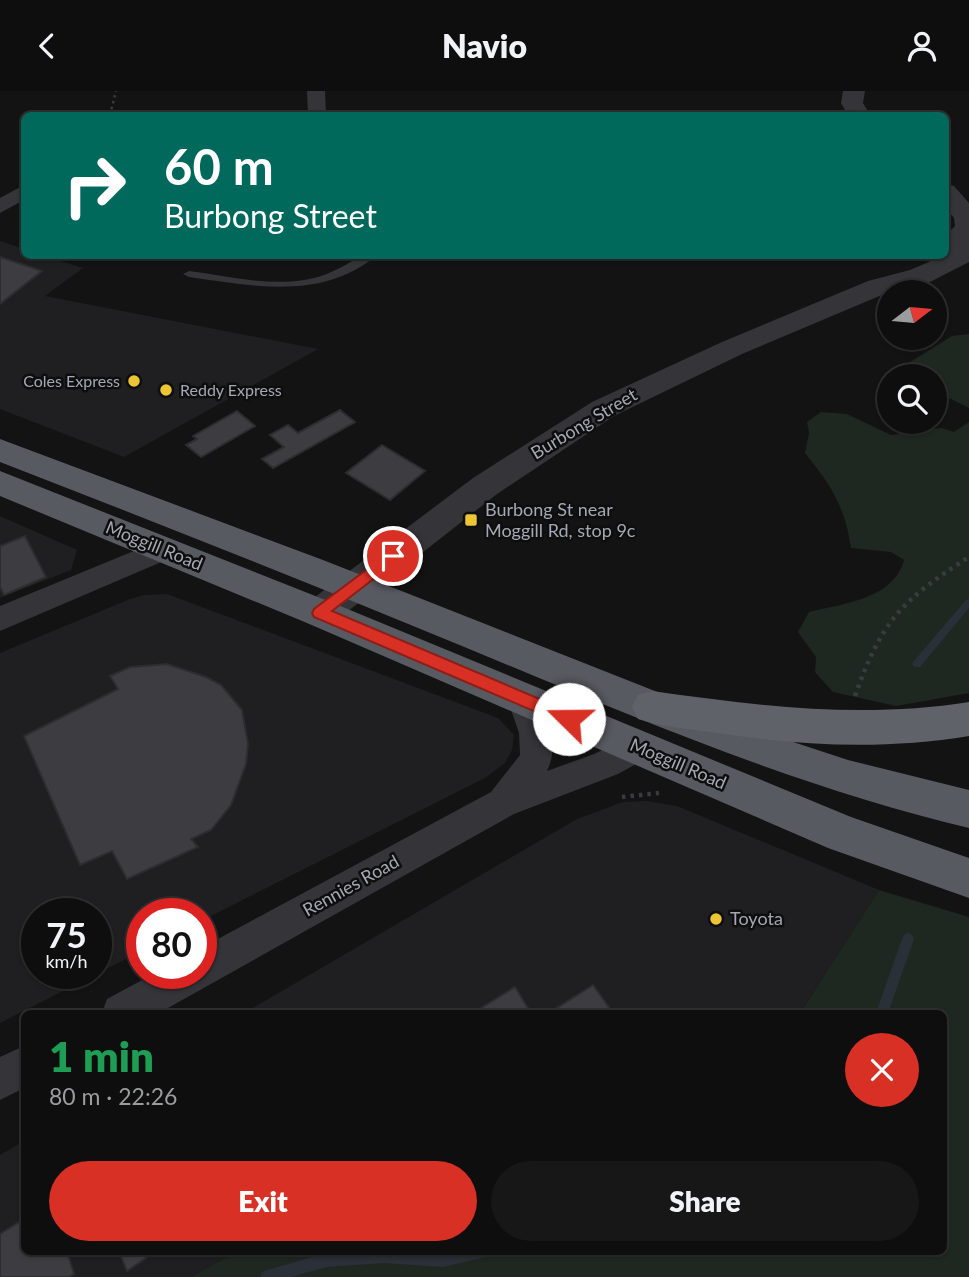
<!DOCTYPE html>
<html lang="en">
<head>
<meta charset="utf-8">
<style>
  :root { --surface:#0e0e0f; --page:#171718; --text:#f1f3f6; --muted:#9b9c9e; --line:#2e2e2f; --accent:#d93025 }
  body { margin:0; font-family:Lato,sans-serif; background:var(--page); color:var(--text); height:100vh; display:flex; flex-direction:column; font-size:26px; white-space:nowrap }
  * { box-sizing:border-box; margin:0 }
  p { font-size:23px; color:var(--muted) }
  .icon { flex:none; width:38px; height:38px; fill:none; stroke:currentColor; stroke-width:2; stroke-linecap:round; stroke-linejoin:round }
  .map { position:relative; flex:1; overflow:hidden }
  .details { position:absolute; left:21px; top:919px; width:926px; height:245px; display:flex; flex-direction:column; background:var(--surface); border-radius:10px; box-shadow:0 2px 5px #0004,0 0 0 2px var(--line) }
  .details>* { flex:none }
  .hud { position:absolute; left:21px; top:21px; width:928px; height:147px; border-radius:10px; box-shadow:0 2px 5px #0004,0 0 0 2px var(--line); background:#00695c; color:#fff; overflow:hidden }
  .needle { width:46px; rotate:74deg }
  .buttons { position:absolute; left:877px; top:189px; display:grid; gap:14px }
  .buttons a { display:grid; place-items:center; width:70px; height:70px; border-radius:50%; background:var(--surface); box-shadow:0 2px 5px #0004,0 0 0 2px var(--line); font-size:35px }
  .speed { position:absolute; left:21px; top:807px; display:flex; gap:14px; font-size:35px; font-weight:700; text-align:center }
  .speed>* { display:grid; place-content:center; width:91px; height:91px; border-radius:50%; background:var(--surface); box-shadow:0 2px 5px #0004,0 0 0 2px var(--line); line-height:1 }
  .speed small { font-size:18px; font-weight:400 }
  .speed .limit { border:10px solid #d22; background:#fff; color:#111 }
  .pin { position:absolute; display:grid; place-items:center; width:60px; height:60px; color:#fff; margin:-30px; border:4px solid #fff; border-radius:50%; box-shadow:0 2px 7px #0007 }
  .me { position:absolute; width:77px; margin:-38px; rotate:292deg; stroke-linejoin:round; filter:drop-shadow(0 0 5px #0008) }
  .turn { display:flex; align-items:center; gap:24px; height:147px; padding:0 28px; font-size:32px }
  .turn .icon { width:91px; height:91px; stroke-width:2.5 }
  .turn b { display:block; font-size:49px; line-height:60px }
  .round { display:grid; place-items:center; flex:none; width:74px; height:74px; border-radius:37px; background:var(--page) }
  .overview { display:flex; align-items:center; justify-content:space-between; height:119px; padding:0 28px }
  h1 { font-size:42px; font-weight:800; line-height:52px; color:#1e9e55 }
  .button { display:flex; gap:14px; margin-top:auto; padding:14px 28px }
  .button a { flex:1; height:80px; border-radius:42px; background:var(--accent); color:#fff; font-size:28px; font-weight:800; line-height:80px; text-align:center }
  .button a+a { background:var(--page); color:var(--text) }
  header { display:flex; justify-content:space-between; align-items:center; height:91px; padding:0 28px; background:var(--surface); font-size:32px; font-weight:800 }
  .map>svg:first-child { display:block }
  .built { fill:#1f1f21; fill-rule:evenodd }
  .green { fill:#1f2721 }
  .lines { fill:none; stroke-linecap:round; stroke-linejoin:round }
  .stream { fill:#2a3038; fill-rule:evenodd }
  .building { fill:#3d3d41; stroke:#2d2d30; stroke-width:2 }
  .path-far1 { stroke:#3a3b40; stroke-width:2.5; stroke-dasharray:2.5 3.5; stroke-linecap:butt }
  .path { stroke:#3a3b40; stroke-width:4.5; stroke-dasharray:3.5 5; stroke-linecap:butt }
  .service { fill:#343439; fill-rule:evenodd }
  .minor { fill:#343439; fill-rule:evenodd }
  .tertiary { fill:#343439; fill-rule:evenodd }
  .trunk { fill:#585a61; fill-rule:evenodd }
  .motorway { fill:#60626a; fill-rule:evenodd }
  .route { fill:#d93025; stroke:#8d1f18; stroke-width:2 }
  .poi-dot { fill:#ebc534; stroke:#0e0e0f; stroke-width:2.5 }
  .labels { text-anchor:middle; stroke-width:5; stroke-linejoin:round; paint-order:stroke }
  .far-poi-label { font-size:16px; fill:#a5a8b4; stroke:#0e0e0f; text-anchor:end }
  .street-label { font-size:18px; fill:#a5a8b4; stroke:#0e0e0f }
  .poi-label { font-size:18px; fill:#a5a8b4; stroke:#0e0e0f; text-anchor:start }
</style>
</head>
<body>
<header><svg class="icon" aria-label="back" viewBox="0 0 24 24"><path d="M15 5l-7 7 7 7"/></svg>Navio<svg class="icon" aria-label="person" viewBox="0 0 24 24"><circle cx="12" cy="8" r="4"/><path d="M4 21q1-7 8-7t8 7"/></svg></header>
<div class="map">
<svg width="969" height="1186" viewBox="0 0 969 1186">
  <rect width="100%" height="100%" fill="#131314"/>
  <g class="built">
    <path d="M0,150L24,158V164L44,165L83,177L45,205L318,258L124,366L0,318Z"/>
    <path d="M0,425L77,459L71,479L0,507Z"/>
    <path d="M167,503L498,627L514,644L512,659L505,672L485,687L201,830V822H142V860L0,932V562L130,508L144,504ZM37,822H96V882H37Z"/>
    <path d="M647,710L677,715L879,799L800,922H244L577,728L623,711Z"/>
    <path d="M24,1050V1160H247L227,1166L190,1186H0V1064Z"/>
  </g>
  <g class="green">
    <path d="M969,243V317L941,303H935L934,285H899V278L952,245Z"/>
    <path d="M821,321L847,323L891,344L941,337L954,341L969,331V602L896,615L833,601L815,581L816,566L798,541L809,521C842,513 894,508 904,469L891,461L851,457C845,416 831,394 805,362L809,342L807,331Z"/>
    <path d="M879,799L969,826V1186H190L227,1166L247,1160H943V922H800Z"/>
  </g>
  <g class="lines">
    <g class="stream">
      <path d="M969,508V517L920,576H914L912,573L914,570L966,509Z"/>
      <path d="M908,842L912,844L914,848L888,922H876L902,848L904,844Z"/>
      <path d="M355,1160H414L443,1162L451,1160H488L486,1165L481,1167L443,1176L384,1172L327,1176L291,1186H260L262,1181L267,1179L327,1162Z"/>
    </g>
  </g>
  <g class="building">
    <path d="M0,166L42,180L0,213Z"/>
    <path d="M340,319L355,331L273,377L262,368L284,356L270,344L288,334L298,342Z"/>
    <path d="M237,320L255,335L201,366L186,354L197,348L193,345Z"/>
    <path d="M382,354L425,380L390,409L346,382Z"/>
    <path d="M25,445L46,486L4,504L0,496V455Z"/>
    <path d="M167,573L206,586L221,594L242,619L248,653L246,673L231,714L211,739L191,748L198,756L127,788L112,760L80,774L24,645L118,598L110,585L130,576Z"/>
    <path d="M593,894L613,922H549Z"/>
    <path d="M515,896L531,922H484L481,917Z"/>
    <path d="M24,1128V1160H67L74,1183L69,1186H0V1143Z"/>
    <path d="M119,1160H156L127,1180Z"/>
  </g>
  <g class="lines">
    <path class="path-far1" d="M110,24L116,0"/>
    <g class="path">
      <path d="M855,605C882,529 902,509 969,466"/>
      <path d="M622,706L659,702"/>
    </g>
    <path class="service" d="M363,164H377C322,210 254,195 189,186L183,183L189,180C229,185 273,197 314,187C331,183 347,173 363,164Z"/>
    <g class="minor">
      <path d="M307,0H325L326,24H308Z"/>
      <path d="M24,94V109L0,122V107Z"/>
      <path d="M163,448L173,452L177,459L173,466L0,540V515Z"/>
      <path d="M524,597L535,601C548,626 560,653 547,680L594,663L637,642L649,646L653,656L649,666L618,683L514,723L159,922H102L107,908L155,882H201V857L491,701L520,664L519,642L508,610L513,601Z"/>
      <path d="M24,955V997L0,1009V966Z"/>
    </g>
    <g class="tertiary">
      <path d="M843,0H865L863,12L870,24H848L841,12Z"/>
      <path d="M945,93L954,95L969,112V171L930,191L889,201L742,263L614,325L497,403L333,532L320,536L307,532L302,522L307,512L473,387L592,311L722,251L868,190L910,179L945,164V145L955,135L954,127L945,116Z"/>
    </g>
    <g class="trunk">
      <path d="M0,348L323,469L741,634L848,669L969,699V737C793,695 629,624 462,555C309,492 155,431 0,371Z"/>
      <path d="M0,380L333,512L851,726L969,767V807L828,757L307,532L0,405Z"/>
    </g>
    <path class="motorway" d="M652,600C759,615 862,628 969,611V645C884,659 802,655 717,642C691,638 663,636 638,628L632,616L638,604Z"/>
  </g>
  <path class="route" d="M393,459L398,461L400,465L398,469L332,520L575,623L577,628L575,633H564L314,526L312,522L314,518Z"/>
  <g class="poi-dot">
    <circle cx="134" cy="290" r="7"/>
    <circle cx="166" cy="299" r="7"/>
    <rect x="464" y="422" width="14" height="14" rx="3.5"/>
    <circle cx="716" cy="828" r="7"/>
  </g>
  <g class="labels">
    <g class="far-poi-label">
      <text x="120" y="296">Coles Express</text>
      <text x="180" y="305" text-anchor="start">Reddy Express</text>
    </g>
    <g class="street-label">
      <text transform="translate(584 333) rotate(-31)" y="6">Burbong Street</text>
      <text transform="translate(154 455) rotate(22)" y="6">Moggill Road</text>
      <text transform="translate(678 673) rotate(23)" y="6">Moggill Road</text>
      <text transform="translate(351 795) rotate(-29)" y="6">Rennies Road</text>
    </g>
    <g class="poi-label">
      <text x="485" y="425">Burbong St near<tspan x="485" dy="21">Moggill Rd, stop 9c</tspan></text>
      <text x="730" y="834">Toyota</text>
    </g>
  </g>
</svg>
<div class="buttons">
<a><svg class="needle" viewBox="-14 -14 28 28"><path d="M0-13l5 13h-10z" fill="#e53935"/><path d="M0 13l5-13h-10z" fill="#9b9c9e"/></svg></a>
<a><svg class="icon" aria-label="search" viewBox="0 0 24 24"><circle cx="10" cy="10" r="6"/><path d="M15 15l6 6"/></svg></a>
</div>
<div class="speed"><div>75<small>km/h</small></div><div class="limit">80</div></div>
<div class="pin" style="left:393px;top:465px;background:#d93025"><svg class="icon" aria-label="arrive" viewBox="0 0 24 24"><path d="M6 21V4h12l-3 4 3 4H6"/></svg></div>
<svg class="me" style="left:569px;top:628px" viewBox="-20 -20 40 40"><circle r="19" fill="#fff"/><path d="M0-13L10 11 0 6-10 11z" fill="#d93025"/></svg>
<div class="hud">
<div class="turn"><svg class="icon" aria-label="right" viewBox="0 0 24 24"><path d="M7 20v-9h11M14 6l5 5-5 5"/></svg><div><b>60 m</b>Burbong Street</div></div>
</div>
<section class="details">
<div class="overview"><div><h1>1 min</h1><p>80 m · 22:26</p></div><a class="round" style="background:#d93025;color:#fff"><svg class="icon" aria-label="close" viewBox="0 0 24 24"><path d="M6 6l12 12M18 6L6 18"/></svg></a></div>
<div class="button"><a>Exit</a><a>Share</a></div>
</section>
</div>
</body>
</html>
